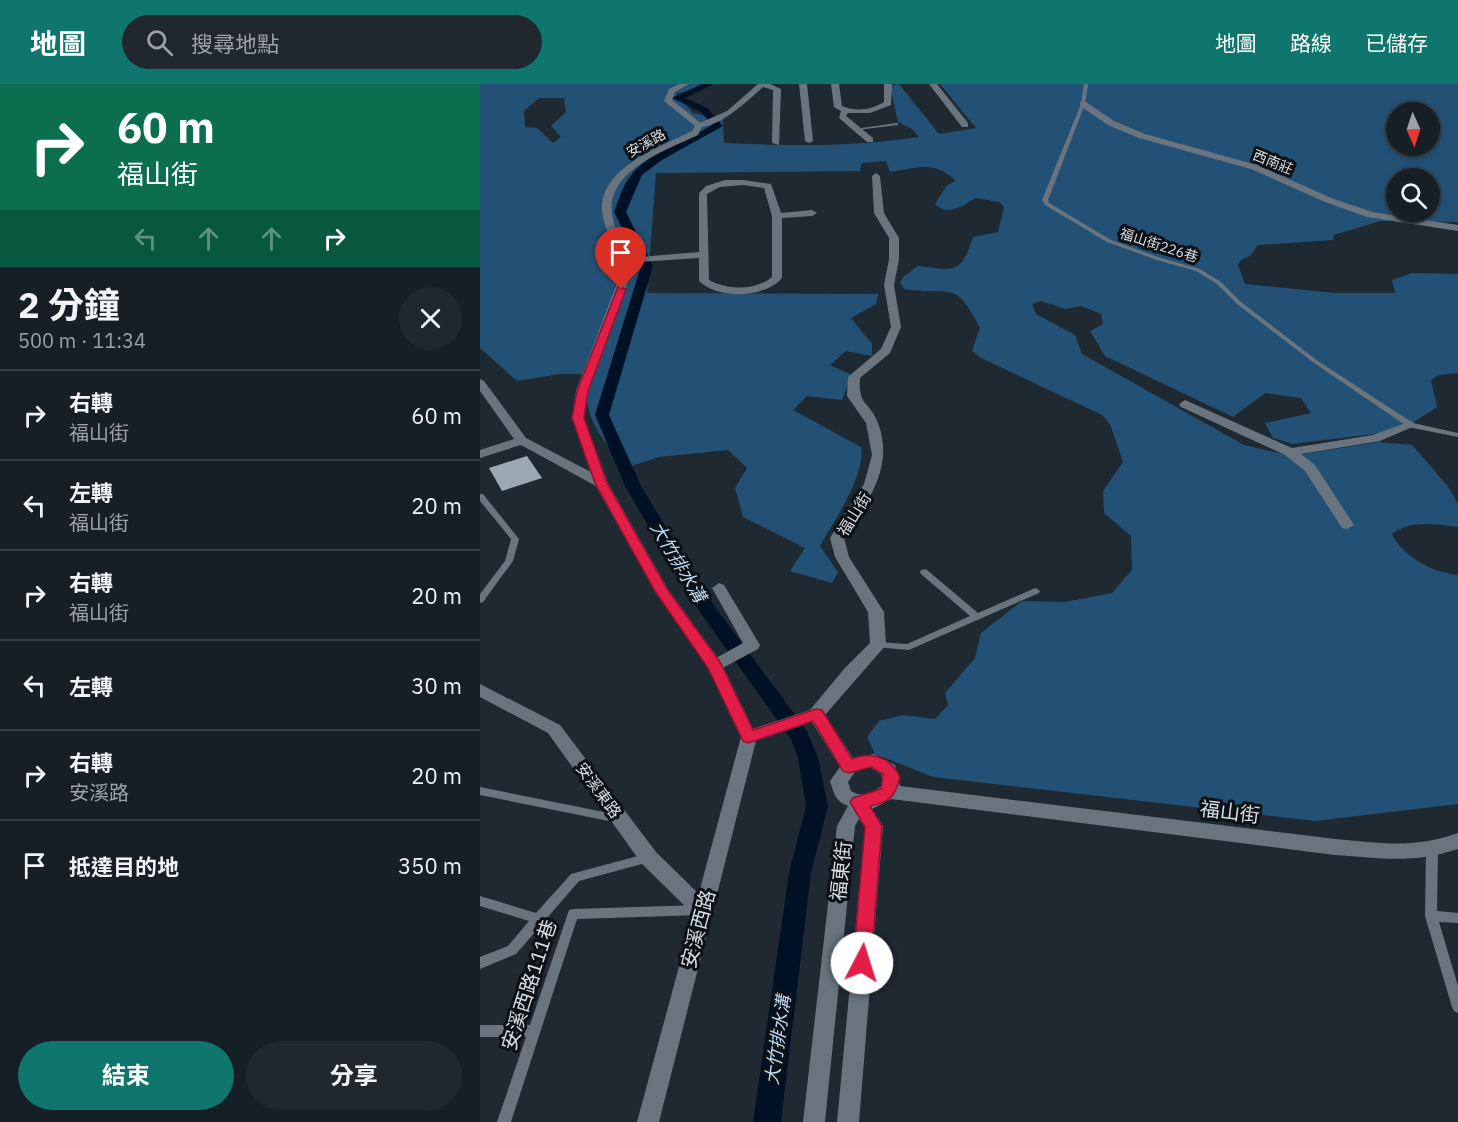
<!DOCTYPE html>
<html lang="zh-TW">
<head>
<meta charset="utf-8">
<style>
  :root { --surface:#171f26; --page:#20272e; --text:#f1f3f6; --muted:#9ea2a7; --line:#363d43; --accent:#0f766e }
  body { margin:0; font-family:"IBM Plex Sans","Noto Sans TC",sans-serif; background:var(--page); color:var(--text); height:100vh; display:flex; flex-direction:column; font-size:22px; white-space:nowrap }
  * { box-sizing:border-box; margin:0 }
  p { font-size:20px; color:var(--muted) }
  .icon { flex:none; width:33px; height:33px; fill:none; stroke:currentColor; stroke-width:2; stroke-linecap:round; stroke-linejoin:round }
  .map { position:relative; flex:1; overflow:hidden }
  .sheet { display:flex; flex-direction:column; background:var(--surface); width:480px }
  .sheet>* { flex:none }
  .top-card { background:#0b6e4f; color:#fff; overflow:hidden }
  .needle { width:39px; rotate:177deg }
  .controls { position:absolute; left:906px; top:18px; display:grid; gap:12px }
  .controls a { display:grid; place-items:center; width:54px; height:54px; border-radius:50%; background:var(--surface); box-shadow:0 3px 9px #0003,0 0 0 2px var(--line); font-size:30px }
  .pin { position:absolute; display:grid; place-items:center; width:51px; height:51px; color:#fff; margin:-62px -26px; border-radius:50% 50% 50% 0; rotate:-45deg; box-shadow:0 0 6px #0007 }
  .pin .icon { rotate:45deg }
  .me { position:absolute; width:66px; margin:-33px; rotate:5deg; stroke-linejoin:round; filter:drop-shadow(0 0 4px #0008) }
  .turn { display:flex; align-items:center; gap:21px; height:126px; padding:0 18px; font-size:27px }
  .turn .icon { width:78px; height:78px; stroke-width:2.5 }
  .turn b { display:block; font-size:42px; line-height:51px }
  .lanes { display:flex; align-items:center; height:57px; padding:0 18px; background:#0003; justify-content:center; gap:30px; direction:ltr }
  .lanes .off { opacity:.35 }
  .round { display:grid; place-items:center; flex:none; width:63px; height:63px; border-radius:32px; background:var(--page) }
  .headline { display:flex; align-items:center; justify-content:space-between; height:102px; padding:0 18px }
  h1 { font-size:36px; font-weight:700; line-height:45px }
  .primary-button { display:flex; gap:12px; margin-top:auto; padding:12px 18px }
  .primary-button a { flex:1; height:69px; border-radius:36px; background:var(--accent); color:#fff; font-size:24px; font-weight:700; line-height:69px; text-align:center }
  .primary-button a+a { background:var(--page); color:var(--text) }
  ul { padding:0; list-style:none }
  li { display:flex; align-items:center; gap:18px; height:90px; padding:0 18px; border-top:2px solid var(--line) }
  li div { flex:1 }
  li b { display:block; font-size:22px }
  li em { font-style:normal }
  header { display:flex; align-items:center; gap:36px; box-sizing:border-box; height:84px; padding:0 30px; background:var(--accent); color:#fff }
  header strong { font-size:28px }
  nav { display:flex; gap:33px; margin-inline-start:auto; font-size:21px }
  .search { width:420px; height:54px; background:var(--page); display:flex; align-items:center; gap:15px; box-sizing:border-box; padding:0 21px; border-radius:33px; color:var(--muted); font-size:22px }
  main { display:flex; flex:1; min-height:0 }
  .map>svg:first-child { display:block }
  .green { fill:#235175; fill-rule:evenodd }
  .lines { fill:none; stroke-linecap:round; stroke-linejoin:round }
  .canal { fill:#001125; fill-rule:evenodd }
  .building { fill:#9ba8b3 }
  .lane { fill:#69747f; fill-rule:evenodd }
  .street { fill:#69747f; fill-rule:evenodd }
  .secondary { fill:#69747f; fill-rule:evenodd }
  .route { fill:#e11d48; stroke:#92132f; stroke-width:1.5 }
  .labels { text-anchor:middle; stroke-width:6; stroke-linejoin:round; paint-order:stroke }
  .far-street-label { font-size:14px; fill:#d7dde3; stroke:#0d1115 }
  .street-label { font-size:16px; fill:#d7dde3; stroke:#0d1115 }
  .water-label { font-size:18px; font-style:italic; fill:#bedbf5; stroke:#0d1115 }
  .near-street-label { font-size:20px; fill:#d7dde3; stroke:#0d1115 }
</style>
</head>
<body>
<header>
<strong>地圖</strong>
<div class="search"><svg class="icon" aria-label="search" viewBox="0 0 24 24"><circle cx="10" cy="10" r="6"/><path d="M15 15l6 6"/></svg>搜尋地點</div>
<nav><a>地圖</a><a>路線</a><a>已儲存</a></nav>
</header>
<main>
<section class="sheet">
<div class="top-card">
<div class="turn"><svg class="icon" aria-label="right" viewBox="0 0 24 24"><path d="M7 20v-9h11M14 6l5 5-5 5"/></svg><div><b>60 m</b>福山街</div></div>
<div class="lanes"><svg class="icon off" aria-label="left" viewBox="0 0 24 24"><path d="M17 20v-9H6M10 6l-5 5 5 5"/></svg><svg class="icon off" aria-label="ahead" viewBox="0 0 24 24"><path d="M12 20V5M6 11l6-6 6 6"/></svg><svg class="icon off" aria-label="ahead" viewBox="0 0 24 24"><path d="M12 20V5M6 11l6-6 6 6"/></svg><svg class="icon" aria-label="right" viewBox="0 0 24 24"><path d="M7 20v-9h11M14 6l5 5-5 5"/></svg></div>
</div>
<div class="headline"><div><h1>2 分鐘</h1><p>500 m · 11:34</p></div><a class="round"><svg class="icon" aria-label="close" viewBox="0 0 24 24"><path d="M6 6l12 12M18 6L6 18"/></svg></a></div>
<ul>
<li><svg class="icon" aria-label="right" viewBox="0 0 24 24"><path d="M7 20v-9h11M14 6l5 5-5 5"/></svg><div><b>右轉</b><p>福山街</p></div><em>60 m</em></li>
<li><svg class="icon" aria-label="left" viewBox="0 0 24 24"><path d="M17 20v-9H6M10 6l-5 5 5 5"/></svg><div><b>左轉</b><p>福山街</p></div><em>20 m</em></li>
<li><svg class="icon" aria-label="right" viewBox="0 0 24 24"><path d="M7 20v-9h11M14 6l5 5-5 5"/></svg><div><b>右轉</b><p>福山街</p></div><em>20 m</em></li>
<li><svg class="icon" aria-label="left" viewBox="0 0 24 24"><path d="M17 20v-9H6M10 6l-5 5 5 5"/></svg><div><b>左轉</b></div><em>30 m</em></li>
<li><svg class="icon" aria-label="right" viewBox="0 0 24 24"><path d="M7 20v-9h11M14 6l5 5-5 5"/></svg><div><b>右轉</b><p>安溪路</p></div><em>20 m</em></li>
<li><svg class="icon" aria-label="arrive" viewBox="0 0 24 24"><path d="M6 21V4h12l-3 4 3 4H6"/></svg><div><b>抵達目的地</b></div><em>350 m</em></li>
</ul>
<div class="primary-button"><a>結束</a><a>分享</a></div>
</section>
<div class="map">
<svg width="978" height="1038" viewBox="0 0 978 1038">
  <rect width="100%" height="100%" fill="#1f2932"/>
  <path class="green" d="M0,0H238L196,10L213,29L243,35L244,59C309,62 373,63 439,53L432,45L418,38L410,2L419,0L459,50L496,44L460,0H978V138L900,137L854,151L853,156L778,161L770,172L761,176L758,181L765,200L856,209H915L912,196L932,189L978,190V289L959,291L951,296L957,323L929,341L902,349L812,360L793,354L785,339L831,329L821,314L785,309L753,333L625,272L610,247L623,240L621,230L601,222L585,225L561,217L552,220L556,230L595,251L602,270L764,361L811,372L899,358L932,361L967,401L978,420V443C956,440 930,436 912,450C922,472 953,489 978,491V720L835,737L453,693L395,670L387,653L399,637L423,631L455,635L468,621L465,609L495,574L501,549L542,517L585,518L632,509L652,486L651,452L624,429L623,407L643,378L630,340L622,331L499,273L492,266L500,244C474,193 472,213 424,205L420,199L423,193L438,182C475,186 481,191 493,153L518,148L524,123L519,118L495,114C483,122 467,133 455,120L467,101L476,97C454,76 439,84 410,88L406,77L382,79L380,87L176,89L167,209L398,210L396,220L371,234L392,260V272L366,267L350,281L372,291L362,316L327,312L313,326L381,363C386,391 354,437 340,462L358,488L352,499L310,487L325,464L263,433L255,404L267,384L248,366L179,373L145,384C118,348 104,337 106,290H80L37,297L0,264ZM59,14H84L86,28L71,42L81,53L73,59L57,44L45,43L44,27ZM916,28H950V62H916ZM916,94H950V128H916Z"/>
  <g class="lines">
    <path class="canal" d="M222,0H234L205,14L227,24L243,42L182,76L162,91L146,128L173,182L129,331L162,404L235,523L327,647L338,674L348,722L331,789L301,1038H273L309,789L326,722L318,674L311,655L219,527L146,404L115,331L161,182L134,128C138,118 141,107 147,97C164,69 205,58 232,41L221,28L192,14Z"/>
  </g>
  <path class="building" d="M47,372L62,394L22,407L9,384Z"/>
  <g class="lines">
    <g class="lane">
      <path d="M604,0H608L605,20L568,116L569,119L631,156L681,174L720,185L741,198L761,218L838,277L933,339L978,349V353L928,343L834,279L757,220L737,200L716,187L677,176L627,158L565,121L562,116L601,20Z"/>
      <path d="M416,39H418V41L377,46L375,45Z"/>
      <path d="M0,410H3L39,455L33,477L3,518L0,519V510L25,477L31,455L0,417Z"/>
      <path d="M444,485L447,486L498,529L553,505L556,504L560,507L559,509L431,565L428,566L395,563L393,561L398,558L427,560L490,532L441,490L440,488L441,486Z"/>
      <path d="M0,703L139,731L143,732L144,735L143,738L139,739L0,711Z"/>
      <path d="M952,761L956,763L958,766L957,827L978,829V839L959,838L978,902V929L974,927L972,923L945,832L946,766L948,763Z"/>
      <path d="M169,769L173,771L175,774L173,777L99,797L36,870L0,885V873L28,862L49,837L0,822V812L56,829L91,790Z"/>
      <path d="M220,821L224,822L226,826L224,830L220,831L97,835L31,1038H17L46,953H0V941H50L89,826L93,825Z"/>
    </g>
    <g class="street">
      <path d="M278,0H290L301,5L299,61L292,59L293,6L283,3C271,14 232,51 215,41L247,27Z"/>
      <path d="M319,0H327L333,57L329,59L325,57Z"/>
      <path d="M351,0H359L362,22C376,28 391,26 404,18V0H412L411,21L390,29H368L366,32L393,54V58H387L359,34L361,27L354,23Z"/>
      <path d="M449,0H457L488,39V43H482Z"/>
      <path d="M600,18H606L634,37L665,50L777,81L851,114L892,128L978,141V147L887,133L845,118L771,85L659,54L628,41L600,22Z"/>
      <path d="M396,89L400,92L404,129L419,154V175L414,201L421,243L410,269L380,294C378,323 389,316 398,339C415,383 387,419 364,454L369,473L404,528L406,561L345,631L373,674L394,670L415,681L420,702L855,755C901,759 933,765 978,749V765C933,780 901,774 855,771L411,715L392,725L403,742L379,1038H357L385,743L379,735L375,742L345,1038H323L357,742L368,722C355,717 354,709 350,697L360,683L332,638L269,659L263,658L261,653L263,648L330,626L364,585L390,559L388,528L355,473L350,454L384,400L392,371L386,339L367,312L368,293L401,265L411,243L404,201L409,175V154L394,129L392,92ZM385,684H391L401,690L403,700L391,711L377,710L371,707L368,698L375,688Z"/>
      <path d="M245,96H263L291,100L301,129L332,126L337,129L332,132L302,134V194C285,214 238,216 219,197V174L143,179L142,177L147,174L219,168V109L226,102ZM263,101L284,104L292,132V193C276,207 247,206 229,196L227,110L240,103Z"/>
      <path d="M0,295L4,297L46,354L126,396L128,399L126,402H116L41,361L0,374V366L34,355L0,307Z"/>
      <path d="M705,316L812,364L893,351L931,337L937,341L900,357L821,370L835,381L874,441L867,445L862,444L825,387L805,371L701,323L699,320Z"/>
      <path d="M239,499L244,501L280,561L278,565L235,588L229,586L227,582L229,578L263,559L232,504Z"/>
      <path d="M0,600L80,641L176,768L229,820L232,826L229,832L222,835L215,832L162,780L68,649L0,613Z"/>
    </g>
    <path class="secondary" d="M199,0H209L195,8L192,16L223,41L218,51C185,67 122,87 133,135C136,151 147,166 154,181L108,307L104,334L128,399L188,505L241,578L277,653L179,1038H157L261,653L228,584L175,507L114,399L92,334L96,307L144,181C138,166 127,151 123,134C113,86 178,64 212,47L215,42L184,17L189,5Z"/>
  </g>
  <path class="route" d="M138,203L146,205L108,307L104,334L127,399L187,505L240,578L273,646L336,625L342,626L372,675C392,667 410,673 420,693C415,713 410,718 390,722L402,742L391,879L388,885L382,887L375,885L373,879L385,743L370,718L373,714L401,705L403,690L391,683L369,689L363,687L333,637L268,659L263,657L228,584L175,507L115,399L92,334L97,307Z"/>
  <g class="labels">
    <g class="far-street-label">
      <text transform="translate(166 59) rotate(-29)" y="5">安溪路</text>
      <text transform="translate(793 78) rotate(22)" y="5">西南莊</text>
      <text transform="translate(679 161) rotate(18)" y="5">福山街226巷</text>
    </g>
    <g class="street-label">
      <text transform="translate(374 430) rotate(-58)" y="6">福山街</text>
      <text transform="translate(119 706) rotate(54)" y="6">安溪東路</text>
    </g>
    <g class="water-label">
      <text transform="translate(198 478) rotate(59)" y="6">大竹排水溝</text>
      <text transform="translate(298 956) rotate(-82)" y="6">大竹排水溝</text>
    </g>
    <g class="near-street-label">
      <text transform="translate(750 728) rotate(7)" y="7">福山街</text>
      <text transform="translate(361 787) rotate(-84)" y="7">福東街</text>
      <text transform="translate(218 845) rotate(-75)" y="7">安溪西路</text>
      <text transform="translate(49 901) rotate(-72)" y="7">安溪西路111巷</text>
    </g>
  </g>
</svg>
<div class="controls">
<a><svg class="needle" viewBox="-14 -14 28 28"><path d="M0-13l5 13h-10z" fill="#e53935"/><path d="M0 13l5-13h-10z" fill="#9ea2a7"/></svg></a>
<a><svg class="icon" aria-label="search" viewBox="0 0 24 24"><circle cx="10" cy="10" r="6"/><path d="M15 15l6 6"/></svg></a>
</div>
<div class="pin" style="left:141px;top:205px;background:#d93025"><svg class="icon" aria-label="arrive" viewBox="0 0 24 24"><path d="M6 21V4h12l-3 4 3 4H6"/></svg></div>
<svg class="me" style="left:382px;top:879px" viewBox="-20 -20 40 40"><circle r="19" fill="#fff"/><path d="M0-13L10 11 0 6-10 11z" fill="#e11d48"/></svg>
</div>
</main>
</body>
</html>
